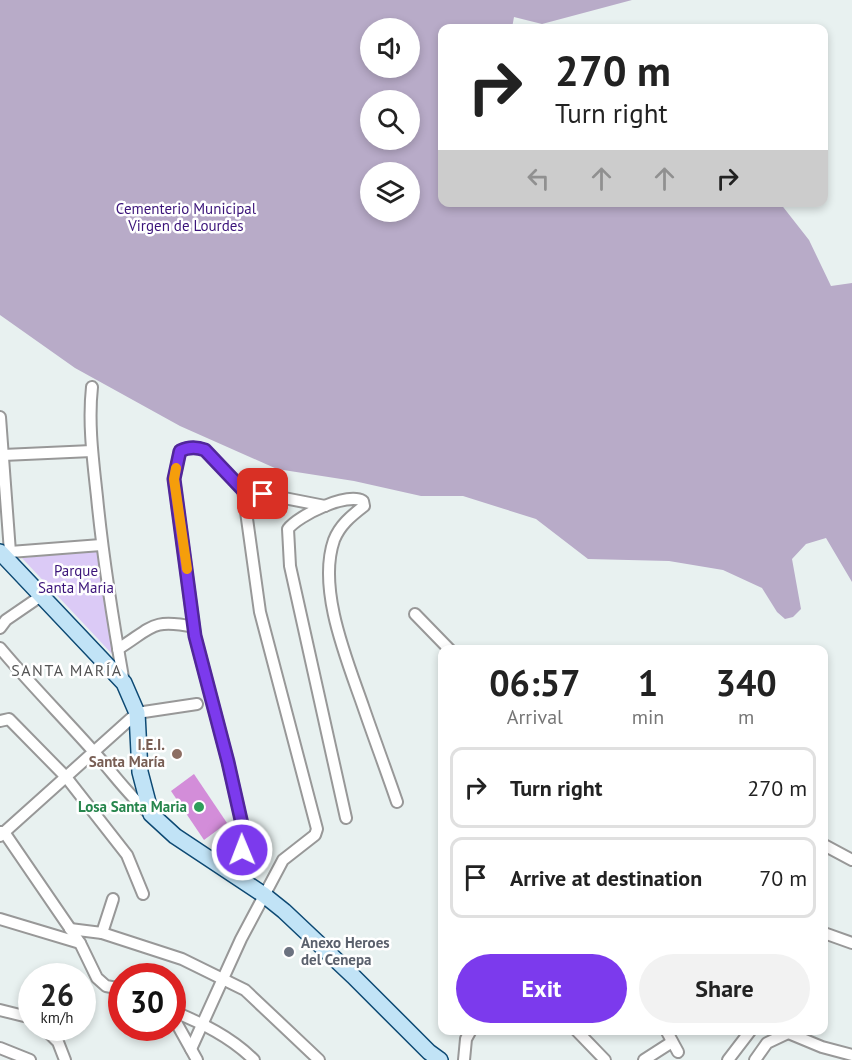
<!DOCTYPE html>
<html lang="en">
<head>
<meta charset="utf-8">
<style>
  :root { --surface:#fff; --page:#f2f2f2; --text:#222; --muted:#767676; --line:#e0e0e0; --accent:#7c3aed }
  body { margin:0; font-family:"PT Sans",sans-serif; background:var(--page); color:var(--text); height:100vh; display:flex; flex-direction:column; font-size:22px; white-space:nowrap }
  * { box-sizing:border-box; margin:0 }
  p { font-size:20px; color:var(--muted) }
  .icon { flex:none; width:33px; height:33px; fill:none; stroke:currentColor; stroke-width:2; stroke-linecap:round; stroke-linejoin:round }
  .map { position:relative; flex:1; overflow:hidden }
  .details { position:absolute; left:438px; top:645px; width:390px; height:390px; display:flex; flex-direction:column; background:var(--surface); border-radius:12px; box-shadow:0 3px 9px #0003 }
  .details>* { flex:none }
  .hud { position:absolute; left:438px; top:24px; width:390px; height:183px; border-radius:12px; box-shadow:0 3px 9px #0003; background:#fff; color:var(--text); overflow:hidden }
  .controls { position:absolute; left:360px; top:18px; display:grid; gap:12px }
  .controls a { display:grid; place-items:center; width:60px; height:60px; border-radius:50%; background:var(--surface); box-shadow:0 3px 9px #0003; font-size:30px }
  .speed { position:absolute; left:18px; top:963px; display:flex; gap:12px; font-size:30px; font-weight:700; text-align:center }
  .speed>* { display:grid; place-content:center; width:78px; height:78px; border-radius:50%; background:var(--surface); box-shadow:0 3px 9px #0003; line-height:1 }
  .speed small { font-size:15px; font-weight:400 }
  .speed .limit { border:9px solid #d22; background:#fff; color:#111 }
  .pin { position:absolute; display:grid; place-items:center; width:51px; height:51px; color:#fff; margin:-26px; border-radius:12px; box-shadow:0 3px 9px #0006 }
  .me { position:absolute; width:66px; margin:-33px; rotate:359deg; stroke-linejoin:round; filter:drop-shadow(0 0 4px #0008) }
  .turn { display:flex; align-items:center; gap:21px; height:126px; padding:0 18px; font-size:27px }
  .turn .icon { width:78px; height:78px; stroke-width:2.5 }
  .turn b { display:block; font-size:42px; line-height:51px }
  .lanes { display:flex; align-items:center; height:57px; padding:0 18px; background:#0003; justify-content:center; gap:30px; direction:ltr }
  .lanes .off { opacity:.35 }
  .eta { display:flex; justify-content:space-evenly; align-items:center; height:102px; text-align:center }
  .eta b { font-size:36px; font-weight:800; line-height:42px }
  .cta { display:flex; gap:12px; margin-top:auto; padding:12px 18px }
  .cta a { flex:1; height:69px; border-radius:36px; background:var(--accent); color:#fff; font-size:24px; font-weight:800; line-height:69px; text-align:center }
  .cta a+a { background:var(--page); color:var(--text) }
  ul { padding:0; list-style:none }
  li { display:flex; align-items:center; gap:18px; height:81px; margin:0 12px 9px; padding:0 6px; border:3px solid var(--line); border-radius:12px }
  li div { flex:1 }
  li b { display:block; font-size:22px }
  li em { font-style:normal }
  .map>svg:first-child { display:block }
  .cemetery { fill:#b8abc8; fill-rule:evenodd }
  .park { fill:#dbcaf6 }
  .pitch { fill:#d38dd9 }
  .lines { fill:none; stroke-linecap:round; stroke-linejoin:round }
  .minor-casing { stroke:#989898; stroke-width:14 }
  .secondary-casing { stroke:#0d4973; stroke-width:18 }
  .minor { stroke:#fff; stroke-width:10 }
  .secondary { stroke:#c1e3f6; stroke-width:15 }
  .route-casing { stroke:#51269a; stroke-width:15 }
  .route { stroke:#7c3aed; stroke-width:10 }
  .slow { stroke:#f59e0b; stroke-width:10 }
  .education-dot { fill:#8d6e63; stroke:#fff; stroke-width:2 }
  .leisure-dot { fill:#2e9e5b; stroke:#fff; stroke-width:2 }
  .worship-dot { fill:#6b7280; stroke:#fff; stroke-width:2 }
  .labels { text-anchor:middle; stroke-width:5; stroke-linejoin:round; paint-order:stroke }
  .park-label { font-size:15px; fill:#3b147a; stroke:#fff }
  .education-label { font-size:15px; font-weight:bold; fill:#785e54; stroke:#fff; text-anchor:end }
  .leisure-label { font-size:15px; font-weight:bold; fill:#27864d; stroke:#fff; text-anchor:end }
  .worship-label { font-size:15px; font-weight:bold; fill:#5b616d; stroke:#fff; text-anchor:start }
  .neighbourhood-label { font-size:16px; letter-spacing:1.5px; fill:#545454; stroke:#fff }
</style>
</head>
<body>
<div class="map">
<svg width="852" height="1060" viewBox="0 0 852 1060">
  <rect width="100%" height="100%" fill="#e8f1f0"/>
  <path class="cemetery" d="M0,0H632L542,24L514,17L512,28H442V202L780,203L809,240L831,286L852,283V582L826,538L806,544L792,559L801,609L793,617L785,619L777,612L762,588L723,570L669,561L588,559L536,519L463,496H421L354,481L277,469L180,426L75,368L0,315ZM370,28H410V68H370ZM370,100H410V140H370ZM370,172H410V212H370Z"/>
  <path class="park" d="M97,551L113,655L22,558Z"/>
  <path class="pitch" d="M194,774L227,823L204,840L171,791Z"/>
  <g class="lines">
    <g class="minor-casing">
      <g id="minor">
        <path d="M92,387C88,423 93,460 97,497C103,559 113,621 124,683"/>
        <path d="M0,417L10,552L8,561"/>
        <path d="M3,455L92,451"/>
        <path d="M243,490L325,506"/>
        <path d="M10,552L101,545"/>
        <path d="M415,614L450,650"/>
        <path d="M0,628L6,620L41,596"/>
        <path d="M0,648C30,684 63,717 94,752C113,773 129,796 150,814"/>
        <path d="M118,649C152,628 151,618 194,627"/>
        <path d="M0,721L9,719L66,777L127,855L143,894"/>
        <path d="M346,818L290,566L288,529C299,515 347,492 363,501L364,506C351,516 340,525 334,540C317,589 347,660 363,706C374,738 386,770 397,802"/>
        <path d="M0,832H4L80,943L97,978L106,986L122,989"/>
        <path d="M0,836L137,713L197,704"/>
        <path d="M824,845L852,860"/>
        <path d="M0,919L80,943"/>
        <path d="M70,929L102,933L182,959L245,990L319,1060"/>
        <path d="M102,933L113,899"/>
        <path d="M824,933L852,943"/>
        <path d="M0,1010L32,1018"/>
        <path d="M172,1011C202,1023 231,1037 254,1060"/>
        <path d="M172,1015L197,1060"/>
        <path d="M44,1028L58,1042L65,1060"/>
        <path d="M576,1030L605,1060"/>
        <path d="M666,1030L678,1052"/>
        <path d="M781,1030L822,1047L852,1055"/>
        <path d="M0,1048L30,1060"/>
        <path d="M191,1049L241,939L283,860L315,835L317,829L260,612L243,490L205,450C197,447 188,447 180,451L174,479L195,636L228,762L244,833L242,850L230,873"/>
        <path d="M464,1060L466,1039L471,1030"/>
        <path d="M644,1060L672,1042"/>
        <path d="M728,1060L751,1030"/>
        <path d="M755,1060L767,1043L786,1034"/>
      </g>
    </g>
    <g class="secondary-casing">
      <path id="secondary" d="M0,552L124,683L137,713L140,772L151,814L175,836L264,895L284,911L353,976L429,1052L440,1060"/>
    </g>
    <use href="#minor" class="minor"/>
    <use href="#secondary" class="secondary"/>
  </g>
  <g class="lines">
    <g class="route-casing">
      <path id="route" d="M242,850L244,833L228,762L195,636L174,479L180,451C188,447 197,447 205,450L243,490L263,494"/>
    </g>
    <use href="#route" class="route"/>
    <path class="slow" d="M176,468L174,479L187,569"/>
  </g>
  <circle class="education-dot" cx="177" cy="754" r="6"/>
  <circle class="leisure-dot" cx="199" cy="807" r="6"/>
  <circle class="worship-dot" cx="289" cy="952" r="6"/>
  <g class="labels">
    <g class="park-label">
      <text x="186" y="214">Cementerio Municipal<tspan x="186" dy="17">Virgen de Lourdes</tspan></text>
      <text x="76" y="576">Parque<tspan x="76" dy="17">Santa Maria</tspan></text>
    </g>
    <g class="education-label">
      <text x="165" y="750">I.E.I.<tspan x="165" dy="17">Santa María</tspan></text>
    </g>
    <g class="leisure-label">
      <text x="187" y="812">Losa Santa Maria</text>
    </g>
    <g class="worship-label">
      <text x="301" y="948">Anexo Heroes<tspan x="301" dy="17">del Cenepa</tspan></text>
    </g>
    <g class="neighbourhood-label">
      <text x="67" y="676">SANTA MARÍA</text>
    </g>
  </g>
</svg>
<div class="controls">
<a><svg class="icon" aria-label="sound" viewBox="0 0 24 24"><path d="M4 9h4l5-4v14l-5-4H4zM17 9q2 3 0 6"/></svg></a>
<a><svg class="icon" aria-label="search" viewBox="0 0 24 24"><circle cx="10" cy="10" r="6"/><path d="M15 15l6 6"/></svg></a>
<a><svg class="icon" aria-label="layers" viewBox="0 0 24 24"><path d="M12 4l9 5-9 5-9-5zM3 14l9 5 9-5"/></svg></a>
</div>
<div class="speed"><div>26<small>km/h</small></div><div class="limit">30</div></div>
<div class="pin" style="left:263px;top:494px;background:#d93025"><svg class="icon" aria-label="arrive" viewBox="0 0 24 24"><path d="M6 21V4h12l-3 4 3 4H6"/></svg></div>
<svg class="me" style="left:242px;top:850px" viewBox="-20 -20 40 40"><circle r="17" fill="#7c3aed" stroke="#fff" stroke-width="3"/><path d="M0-11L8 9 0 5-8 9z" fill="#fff"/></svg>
<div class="hud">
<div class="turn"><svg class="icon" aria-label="right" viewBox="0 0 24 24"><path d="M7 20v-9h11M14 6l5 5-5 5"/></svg><div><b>270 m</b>Turn right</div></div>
<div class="lanes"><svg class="icon off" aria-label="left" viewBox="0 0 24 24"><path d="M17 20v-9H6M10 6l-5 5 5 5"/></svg><svg class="icon off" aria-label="ahead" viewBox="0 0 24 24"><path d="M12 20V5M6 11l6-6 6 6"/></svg><svg class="icon off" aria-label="ahead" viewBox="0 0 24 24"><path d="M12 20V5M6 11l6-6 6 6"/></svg><svg class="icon" aria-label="right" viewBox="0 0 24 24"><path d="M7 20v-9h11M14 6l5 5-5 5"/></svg></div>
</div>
<section class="details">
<div class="eta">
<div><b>06:57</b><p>Arrival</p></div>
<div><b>1</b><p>min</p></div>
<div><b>340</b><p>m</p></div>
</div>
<ul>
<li><svg class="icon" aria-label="right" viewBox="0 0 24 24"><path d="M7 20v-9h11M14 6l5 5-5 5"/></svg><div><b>Turn right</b></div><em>270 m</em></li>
<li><svg class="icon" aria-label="arrive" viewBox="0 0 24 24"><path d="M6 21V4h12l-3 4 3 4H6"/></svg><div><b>Arrive at destination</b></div><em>70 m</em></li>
</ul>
<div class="cta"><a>Exit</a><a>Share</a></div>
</section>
</div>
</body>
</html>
